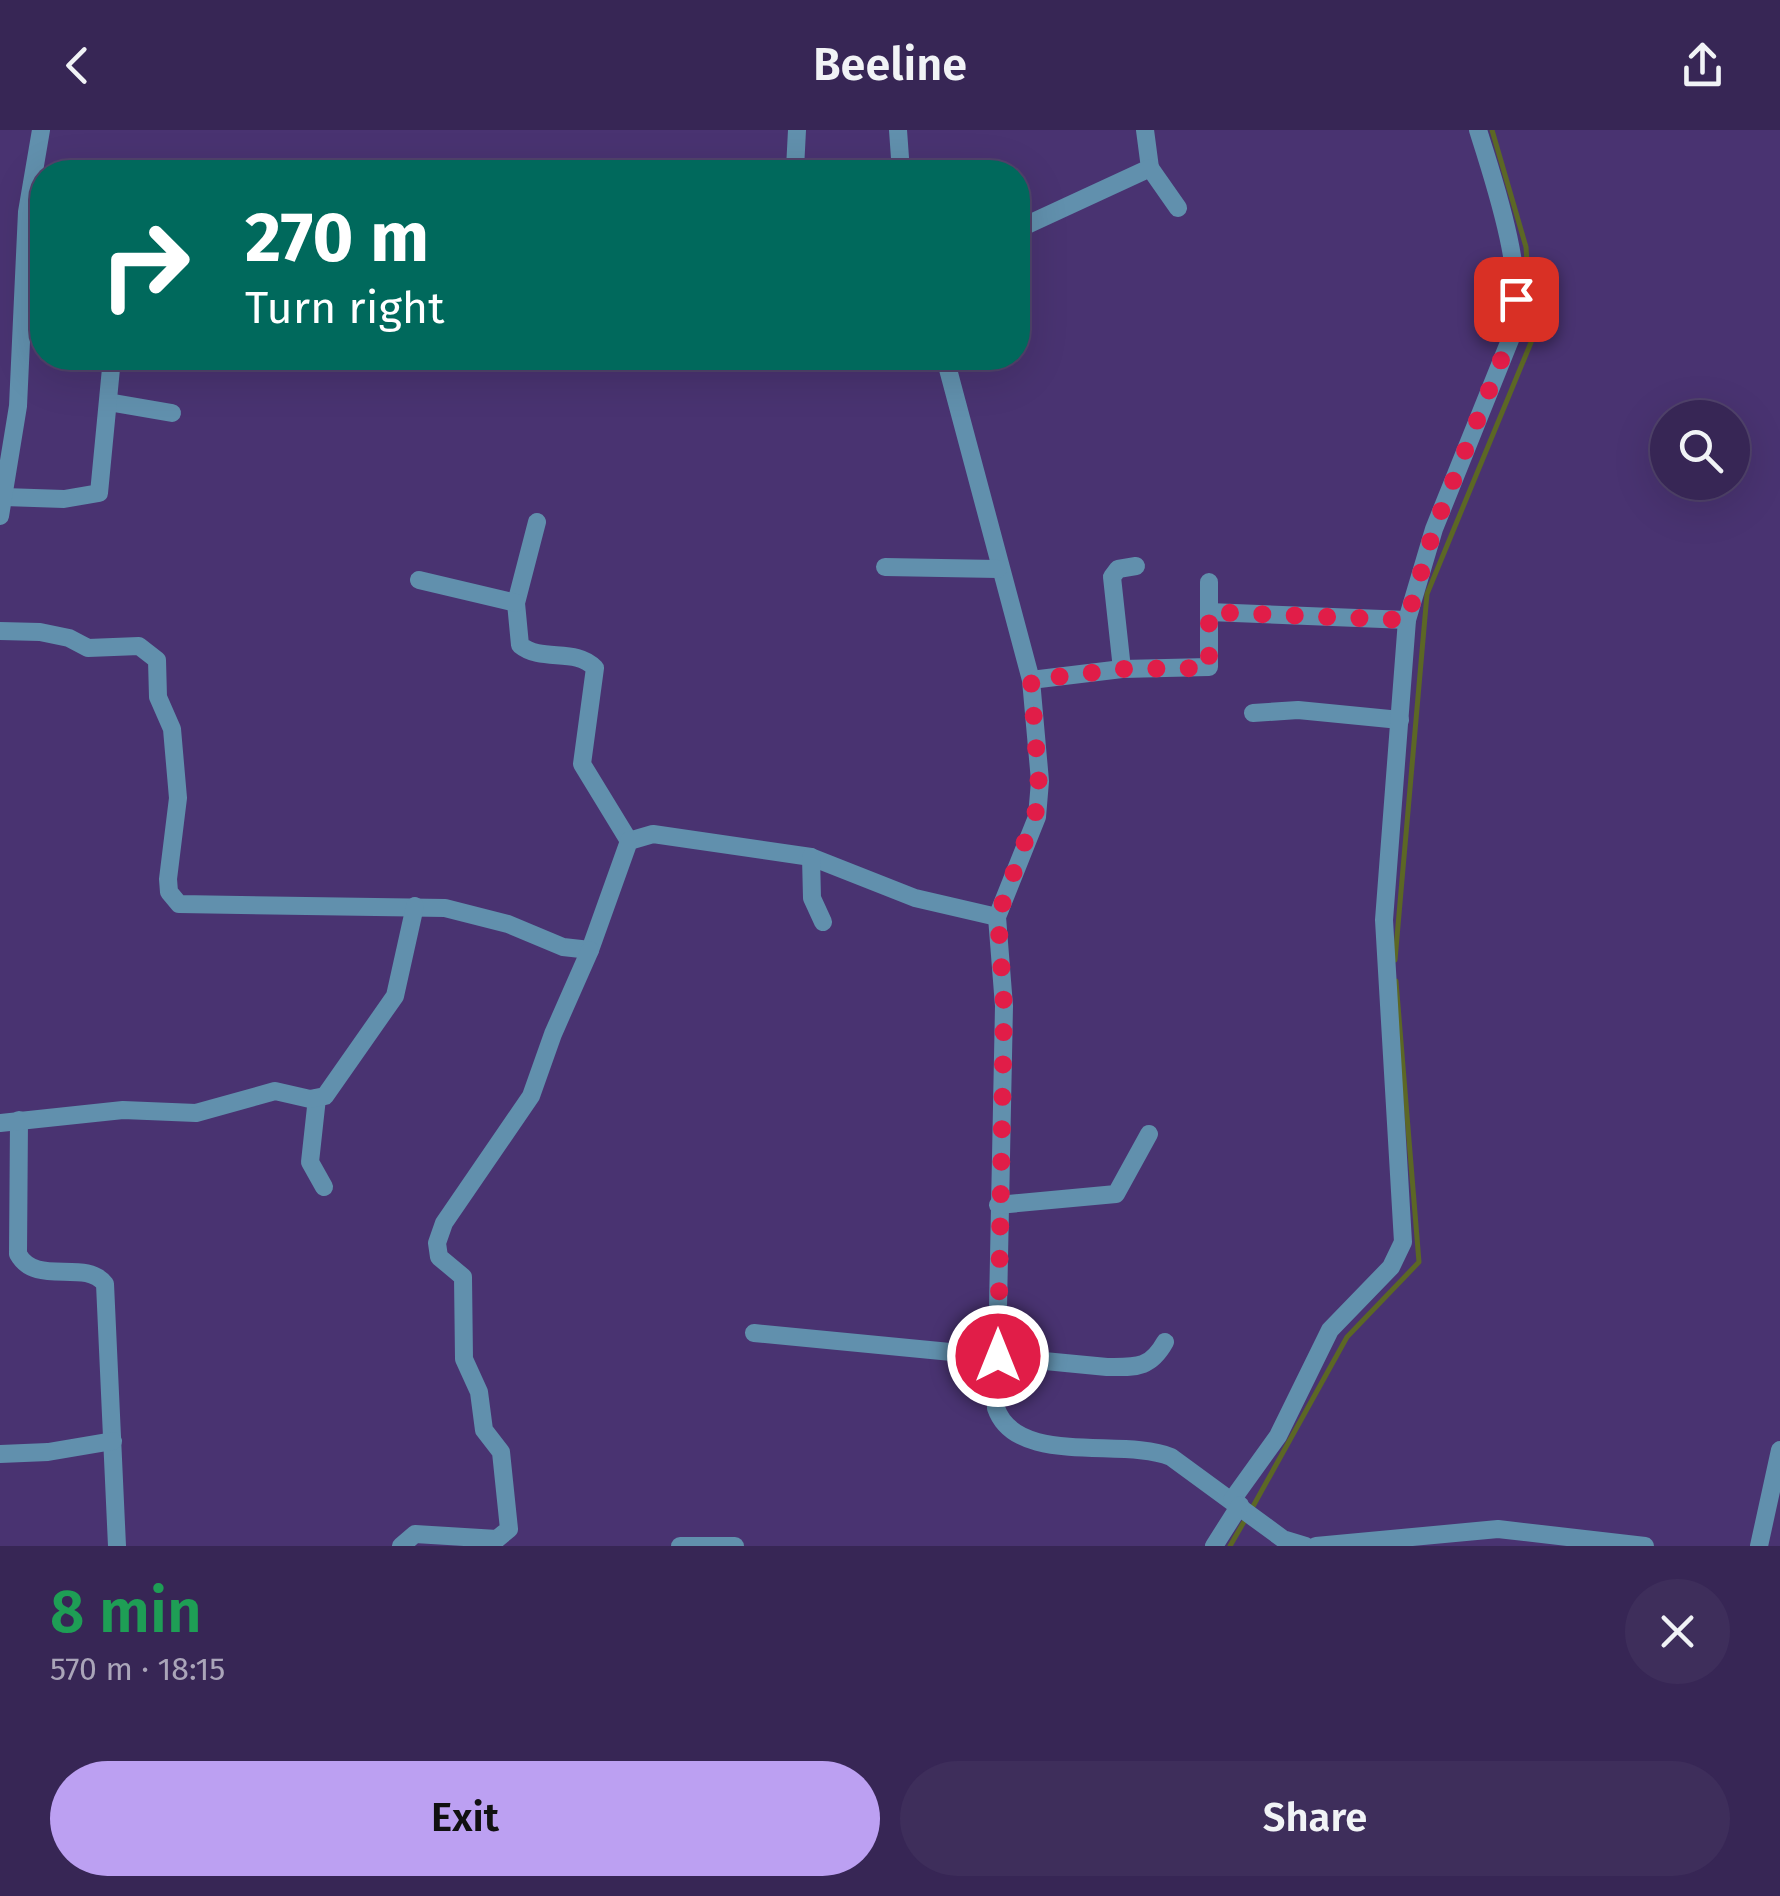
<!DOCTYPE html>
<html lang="en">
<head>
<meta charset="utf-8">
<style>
  :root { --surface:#372655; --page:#3e2e5b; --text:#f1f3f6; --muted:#aaa5b9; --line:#51436c; --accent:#bca0f2 }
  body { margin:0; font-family:"Fira Sans",sans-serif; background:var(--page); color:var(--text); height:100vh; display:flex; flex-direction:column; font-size:38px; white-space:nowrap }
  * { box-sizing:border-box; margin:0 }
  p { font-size:32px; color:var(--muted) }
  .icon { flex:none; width:55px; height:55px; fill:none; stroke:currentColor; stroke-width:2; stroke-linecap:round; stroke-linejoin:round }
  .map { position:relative; height:1416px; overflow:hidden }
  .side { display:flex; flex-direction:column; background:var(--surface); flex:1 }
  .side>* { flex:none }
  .banner { position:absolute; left:30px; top:30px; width:1000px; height:210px; border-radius:40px; box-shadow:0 10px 40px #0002,0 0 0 2px var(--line); background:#00695c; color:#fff; overflow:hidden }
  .controls { position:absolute; left:1650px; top:270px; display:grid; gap:20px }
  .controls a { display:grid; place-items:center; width:100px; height:100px; border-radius:50%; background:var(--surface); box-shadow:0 10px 40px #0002,0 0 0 2px var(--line); font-size:50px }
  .pin { position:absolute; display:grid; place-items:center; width:85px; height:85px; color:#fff; margin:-42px; border-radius:20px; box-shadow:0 5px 15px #0006 }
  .me { position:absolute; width:110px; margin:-55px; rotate:0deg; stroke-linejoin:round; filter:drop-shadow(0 0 8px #0008) }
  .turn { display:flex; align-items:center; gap:35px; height:210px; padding:0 50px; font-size:45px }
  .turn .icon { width:130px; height:130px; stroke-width:2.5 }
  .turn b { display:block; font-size:70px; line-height:85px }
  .round { display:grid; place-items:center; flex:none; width:105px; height:105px; border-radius:52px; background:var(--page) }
  .headline { display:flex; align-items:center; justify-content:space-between; height:170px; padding:0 50px }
  h1 { font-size:60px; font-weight:600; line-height:75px; color:#1e9e55 }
  .button { display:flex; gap:20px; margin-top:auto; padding:20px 50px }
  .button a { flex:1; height:115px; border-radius:60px; background:var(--accent); color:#111; font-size:40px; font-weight:600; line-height:115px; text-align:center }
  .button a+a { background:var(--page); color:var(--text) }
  header { display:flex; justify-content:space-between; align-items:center; height:130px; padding:0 50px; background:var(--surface); font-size:45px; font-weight:600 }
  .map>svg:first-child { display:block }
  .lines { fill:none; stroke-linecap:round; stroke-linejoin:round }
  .stream { stroke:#5c6725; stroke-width:5 }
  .minor { stroke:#6190ad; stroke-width:18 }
  .route { stroke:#e11d48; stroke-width:18; stroke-dasharray:0 32.4 }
</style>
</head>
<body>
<header><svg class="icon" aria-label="back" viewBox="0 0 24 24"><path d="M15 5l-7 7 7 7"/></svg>Beeline<svg class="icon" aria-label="share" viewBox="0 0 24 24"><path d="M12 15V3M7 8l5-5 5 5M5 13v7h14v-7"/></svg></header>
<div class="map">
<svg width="1780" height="1416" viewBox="0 0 1780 1416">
  <rect width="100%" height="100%" fill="#493371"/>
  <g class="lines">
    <g class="stream">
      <path d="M1395,830L1427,464L1532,210L1526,117L1492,0"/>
      <path d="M1251,1380L1347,1207L1419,1132L1396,851"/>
      <path d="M1230,1416L1245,1390"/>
    </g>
    <g class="minor">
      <path d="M898,0L901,42"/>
      <path d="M1145,0L1150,38"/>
      <path d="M795,39L797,0"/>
      <path d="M1018,99L1150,38L1178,78"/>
      <path d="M945,228L1031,550L1040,651L1037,687L997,787L1004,876L996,1278C1016,1337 1124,1307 1171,1327L1283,1409L1306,1416"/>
      <path d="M108,272L172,283"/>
      <path d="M4,367L64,369L99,363L112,228"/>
      <path d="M0,386L18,276L27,82L41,0"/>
      <path d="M537,392L516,473L520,515C542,533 575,517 595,538L582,634L629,711"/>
      <path d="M885,437L998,439"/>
      <path d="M419,450L516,473"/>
      <path d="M1209,482L1407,490"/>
      <path d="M0,501L40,502L69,508L88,518L139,516L157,530L158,567L172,599L178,668L168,749L169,762L179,774L445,778L508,794L563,817L590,820L629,711L653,704L811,727L915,768L997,787"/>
      <path d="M1122,539L1112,447L1118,439L1136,436"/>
      <path d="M1031,550L1122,539L1209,537V452"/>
      <path d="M1253,583L1298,580L1400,590"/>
      <path d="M811,727L812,768L823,792"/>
      <path d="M317,968L310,1032L324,1057"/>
      <path d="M19,990L18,1124C36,1157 85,1128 105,1154L117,1416"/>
      <path d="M0,993L123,980L196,983L275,961L310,969L325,966L395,866L415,776"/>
      <path d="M998,1075L1116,1064L1149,1004"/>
      <path d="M754,1203L1107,1237C1136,1237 1150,1239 1165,1212"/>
      <path d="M0,1324L48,1322L113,1311"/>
      <path d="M1232,1370L1278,1306L1330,1200L1391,1137L1403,1112L1384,790L1407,490L1434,399L1512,205C1529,155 1494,50 1478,0"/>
      <path d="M401,1416L415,1404L497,1409L509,1399L501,1322L484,1300L479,1262L464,1229L463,1147L439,1127L437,1113L444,1093L531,966L553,904L590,820"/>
      <path d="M680,1416H735"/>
      <path d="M1214,1416L1240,1375"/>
      <path d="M1316,1416L1498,1399L1645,1416"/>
      <path d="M1759,1416L1780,1320"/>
    </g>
  </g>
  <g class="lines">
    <path class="route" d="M998,1226L1004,876L998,786L1040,670L1031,550L1122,539L1209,538V482L1407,490L1434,399L1515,195L1516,169"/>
  </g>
</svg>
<div class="controls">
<a><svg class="icon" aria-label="search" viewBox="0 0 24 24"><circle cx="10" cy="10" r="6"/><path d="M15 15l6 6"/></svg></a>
</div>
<div class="pin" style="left:1516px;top:169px;background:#d93025"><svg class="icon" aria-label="arrive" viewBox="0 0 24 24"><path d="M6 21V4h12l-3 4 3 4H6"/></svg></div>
<svg class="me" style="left:998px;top:1226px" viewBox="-20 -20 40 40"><circle r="17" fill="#e11d48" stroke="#fff" stroke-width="3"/><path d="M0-11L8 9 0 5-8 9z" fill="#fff"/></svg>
<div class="banner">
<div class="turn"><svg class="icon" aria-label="right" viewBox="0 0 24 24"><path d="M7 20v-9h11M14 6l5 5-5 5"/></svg><div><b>270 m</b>Turn right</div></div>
</div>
</div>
<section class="side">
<div class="headline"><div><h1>8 min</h1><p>570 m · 18:15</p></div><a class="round"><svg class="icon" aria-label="close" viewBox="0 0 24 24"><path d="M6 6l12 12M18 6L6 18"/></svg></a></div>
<div class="button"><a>Exit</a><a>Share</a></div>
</section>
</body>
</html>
